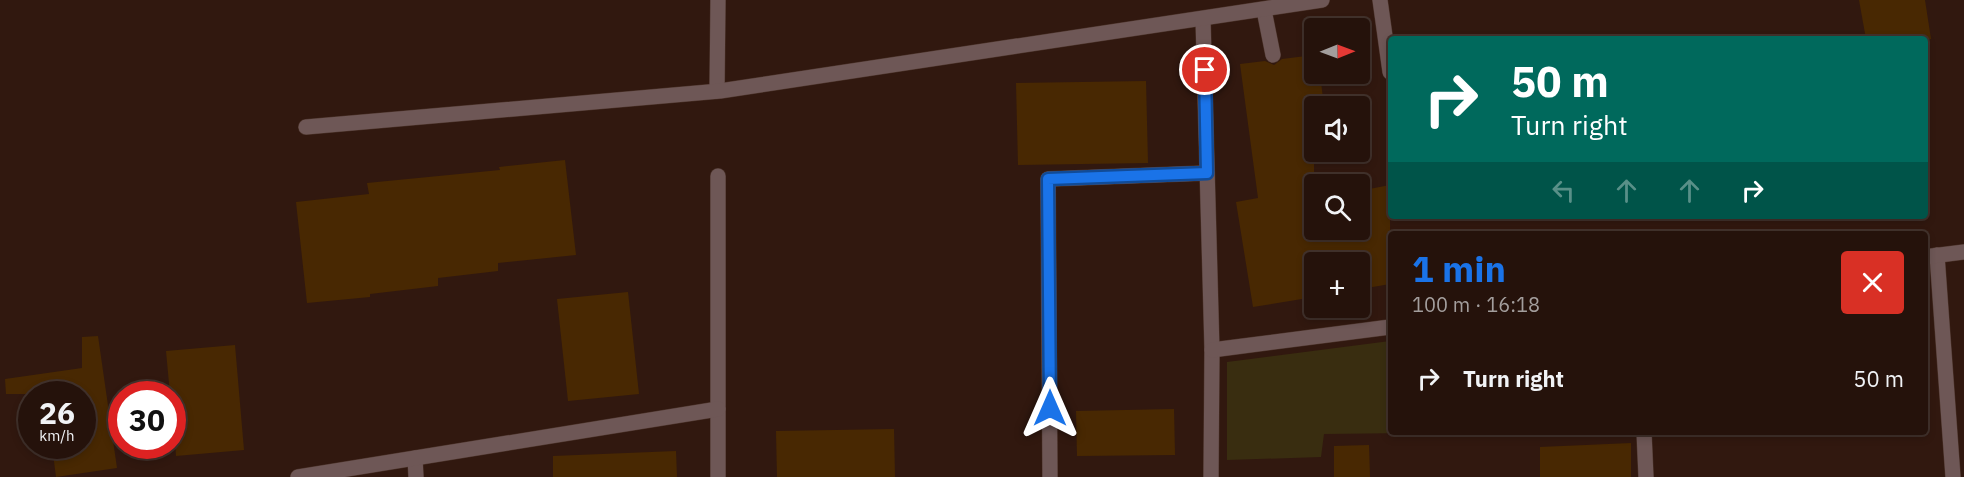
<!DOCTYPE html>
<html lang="en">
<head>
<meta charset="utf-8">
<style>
  :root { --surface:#25120b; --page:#2d1b14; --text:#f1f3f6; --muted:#a39e9d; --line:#42322c; --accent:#1a73e8 }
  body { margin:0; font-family:"IBM Plex Sans",sans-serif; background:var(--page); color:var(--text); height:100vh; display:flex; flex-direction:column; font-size:22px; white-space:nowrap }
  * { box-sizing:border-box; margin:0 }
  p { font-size:20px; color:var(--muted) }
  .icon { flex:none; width:33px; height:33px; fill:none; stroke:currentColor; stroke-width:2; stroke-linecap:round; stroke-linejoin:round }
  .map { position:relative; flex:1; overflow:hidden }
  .details { position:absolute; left:1388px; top:231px; width:540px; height:204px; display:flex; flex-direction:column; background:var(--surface); border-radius:6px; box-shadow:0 3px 9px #0003,0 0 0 2px var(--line) }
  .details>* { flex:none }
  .guide { position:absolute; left:1388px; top:36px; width:540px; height:183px; border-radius:6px; box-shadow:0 3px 9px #0003,0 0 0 2px var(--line); background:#00695c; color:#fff; overflow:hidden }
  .needle { width:39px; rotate:89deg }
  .controls { position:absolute; left:1304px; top:18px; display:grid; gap:12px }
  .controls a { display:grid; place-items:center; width:66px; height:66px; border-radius:6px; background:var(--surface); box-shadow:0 3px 9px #0003,0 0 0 2px var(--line); font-size:30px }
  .speed { position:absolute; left:18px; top:381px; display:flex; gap:12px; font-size:30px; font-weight:700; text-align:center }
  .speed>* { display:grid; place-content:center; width:78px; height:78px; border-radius:50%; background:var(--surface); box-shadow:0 3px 9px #0003,0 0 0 2px var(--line); line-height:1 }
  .speed small { font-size:15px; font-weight:400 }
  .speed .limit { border:9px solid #d22; background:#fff; color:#111 }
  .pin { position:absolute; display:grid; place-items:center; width:51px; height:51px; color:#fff; margin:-26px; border:3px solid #fff; border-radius:50%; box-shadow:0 2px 6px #0007 }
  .me { position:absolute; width:66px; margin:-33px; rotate:0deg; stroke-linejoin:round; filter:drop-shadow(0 0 4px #0008) }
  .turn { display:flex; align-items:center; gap:21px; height:126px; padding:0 24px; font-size:27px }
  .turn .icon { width:78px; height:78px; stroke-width:2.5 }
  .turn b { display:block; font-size:42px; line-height:51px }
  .lanes { display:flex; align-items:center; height:57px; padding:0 24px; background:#0003; justify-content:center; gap:30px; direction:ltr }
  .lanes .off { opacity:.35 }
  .round { display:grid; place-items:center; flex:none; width:63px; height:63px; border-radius:6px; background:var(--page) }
  .head { display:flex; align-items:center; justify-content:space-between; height:102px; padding:0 24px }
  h1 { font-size:36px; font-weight:700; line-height:45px; color:var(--accent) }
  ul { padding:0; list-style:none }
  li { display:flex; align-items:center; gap:18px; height:90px; padding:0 24px }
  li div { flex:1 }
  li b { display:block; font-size:22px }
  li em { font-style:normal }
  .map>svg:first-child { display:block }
  .green { fill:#392d10 }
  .building { fill:#482802 }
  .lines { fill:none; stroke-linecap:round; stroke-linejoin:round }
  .service-casing { stroke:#4c342b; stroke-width:16 }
  .minor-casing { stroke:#4c342b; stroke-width:16 }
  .service { stroke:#6e5756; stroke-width:15 }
  .minor { stroke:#6e5756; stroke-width:15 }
  .route-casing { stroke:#114b97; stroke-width:15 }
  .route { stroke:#1a73e8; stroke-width:10 }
</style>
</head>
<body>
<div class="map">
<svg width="1964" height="477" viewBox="0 0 1964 477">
  <rect width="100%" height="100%" fill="#31180f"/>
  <path class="green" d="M1390,341V432H1496L1324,434L1321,457L1227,460V362Z"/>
  <g class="building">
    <path d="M1859,0H1925L1931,39H1866Z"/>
    <path d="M1314,55V74H1320L1324,106H1314V230H1359V191L1390,185V284L1367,288L1363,262H1314V297L1253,307L1236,202L1258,198L1240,64L1265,61L1274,65L1282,59Z"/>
    <path d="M1146,81L1148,163L1018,165L1016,83Z"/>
    <path d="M565,160L576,255L498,263V271L438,278V286L370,294V297L307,303L296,202L369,194L367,183L500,170L499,167Z"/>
    <path d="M628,292L639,394L568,401L557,299Z"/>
    <path d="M98,336L117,468L56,477L52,446H82V394H6L5,379L82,368V337Z"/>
    <path d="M235,345L244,450L176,456L172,394H170L166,351Z"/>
    <path d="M1174,409L1175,455L1077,456L1076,411Z"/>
    <path d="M894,429L895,477H777L776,431Z"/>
    <path d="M1631,443V477H1540V447Z"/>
    <path d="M1369,445L1370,477H1334V446Z"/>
    <path d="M676,451L677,477H553V456Z"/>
  </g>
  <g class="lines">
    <g class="service-casing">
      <g id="service">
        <path d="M1380,0L1390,72"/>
        <path d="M1264,10L1273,55"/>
      </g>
    </g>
    <g class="minor-casing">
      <g id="minor">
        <path d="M1203,19L1212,350L1211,477"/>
        <path d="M717,91L718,0"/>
        <path d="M306,127L720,91L1322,0"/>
        <path d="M718,176V477"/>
        <path d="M1937,255L1953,477"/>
        <path d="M1924,257L1964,252"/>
        <path d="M1212,350L1390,327"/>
        <path d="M1644,432L1646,477"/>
        <path d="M415,458L416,477"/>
        <path d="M298,477L718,409"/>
        <path d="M1050,477L1048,179L1207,173"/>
      </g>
    </g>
    <use href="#service" class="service"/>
    <use href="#minor" class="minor"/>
  </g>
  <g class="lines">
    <g class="route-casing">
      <path id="route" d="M1050,408L1048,179L1207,173L1205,70"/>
    </g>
    <use href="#route" class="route"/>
  </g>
</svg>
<div class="controls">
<a><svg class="needle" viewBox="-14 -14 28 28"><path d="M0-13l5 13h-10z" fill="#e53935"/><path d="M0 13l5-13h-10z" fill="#a39e9d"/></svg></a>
<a><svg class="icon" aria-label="sound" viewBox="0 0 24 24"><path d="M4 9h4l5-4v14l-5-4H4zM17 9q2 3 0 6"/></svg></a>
<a><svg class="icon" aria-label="search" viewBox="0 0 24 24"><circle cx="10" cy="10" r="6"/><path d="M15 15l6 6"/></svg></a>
<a>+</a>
</div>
<div class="speed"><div>26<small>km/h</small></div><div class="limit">30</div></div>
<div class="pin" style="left:1205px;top:70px;background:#d93025"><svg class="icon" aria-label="arrive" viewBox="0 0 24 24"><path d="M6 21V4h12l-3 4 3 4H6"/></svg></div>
<svg class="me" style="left:1050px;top:408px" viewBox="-20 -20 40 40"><path d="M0-17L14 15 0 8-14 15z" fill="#1a73e8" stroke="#fff" stroke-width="4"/></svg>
<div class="guide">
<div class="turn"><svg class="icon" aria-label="right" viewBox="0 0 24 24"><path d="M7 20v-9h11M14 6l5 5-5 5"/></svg><div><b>50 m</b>Turn right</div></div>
<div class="lanes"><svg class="icon off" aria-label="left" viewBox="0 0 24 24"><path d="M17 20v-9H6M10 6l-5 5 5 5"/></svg><svg class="icon off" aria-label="ahead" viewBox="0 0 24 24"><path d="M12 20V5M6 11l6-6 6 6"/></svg><svg class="icon off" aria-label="ahead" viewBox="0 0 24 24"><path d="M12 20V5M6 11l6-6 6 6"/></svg><svg class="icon" aria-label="right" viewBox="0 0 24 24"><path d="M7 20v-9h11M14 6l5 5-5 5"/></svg></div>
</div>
<section class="details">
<div class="head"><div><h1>1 min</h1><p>100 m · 16:18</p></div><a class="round" style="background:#d93025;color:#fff"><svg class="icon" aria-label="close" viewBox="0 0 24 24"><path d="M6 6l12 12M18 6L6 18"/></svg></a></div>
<ul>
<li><svg class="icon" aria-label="right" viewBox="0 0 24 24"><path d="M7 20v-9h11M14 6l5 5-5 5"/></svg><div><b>Turn right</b></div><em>50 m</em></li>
</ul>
</section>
</div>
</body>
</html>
